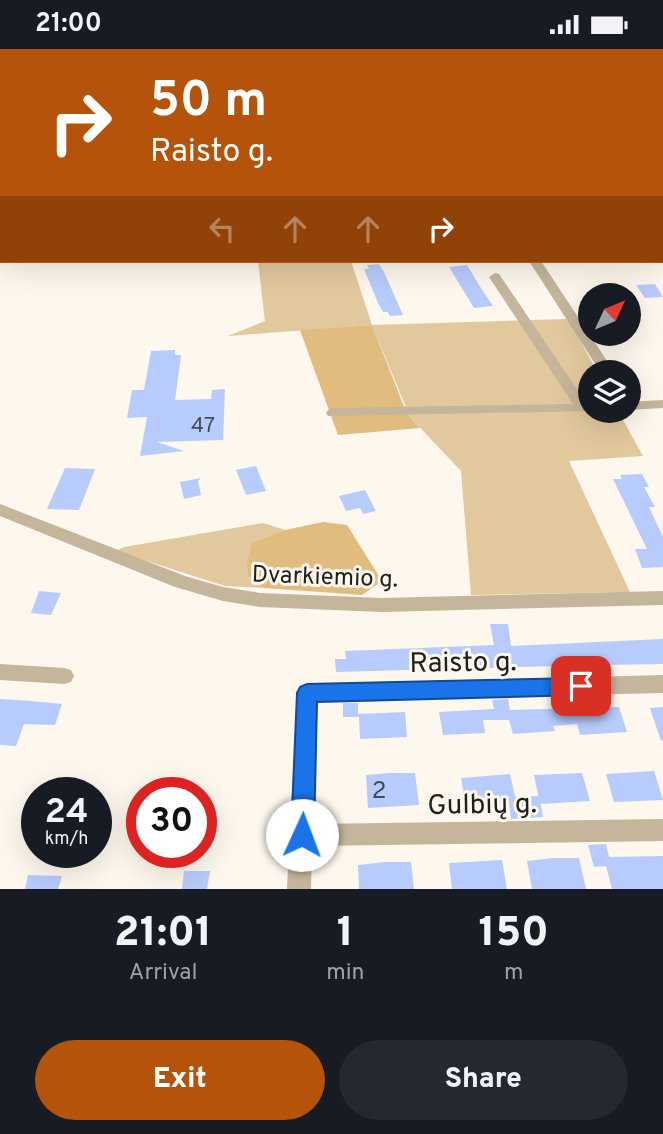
<!DOCTYPE html>
<html lang="en">
<head>
<meta charset="utf-8">
<style>
  :root { --surface:#171b24; --page:#242831; --text:#f1f3f6; --muted:#9ea1a6; --accent:#b45309 }
  body { margin:0; font-family:Overpass,sans-serif; background:var(--page); color:var(--text); height:100vh; display:flex; flex-direction:column; font-size:26px; white-space:nowrap }
  * { box-sizing:border-box; margin:0 }
  p { font-size:23px; color:var(--muted) }
  .icon { flex:none; width:38px; height:38px; fill:none; stroke:currentColor; stroke-width:2; stroke-linecap:round; stroke-linejoin:round }
  .map { position:relative; height:840px; overflow:hidden }
  .drawer { display:flex; flex-direction:column; background:var(--surface); flex:1 }
  .drawer>* { flex:none }
  .hud { position:absolute; left:0px; top:0px; width:663px; height:214px; box-shadow:0 7px 28px #0002; background:#b45309; color:#fff; overflow:hidden }
  .needle { width:46px; rotate:46deg }
  .controls { position:absolute; left:578px; top:234px; display:grid; gap:14px }
  .controls a { display:grid; place-items:center; width:63px; height:63px; border-radius:50%; background:var(--surface); box-shadow:0 7px 28px #0002; font-size:35px }
  .speed { position:absolute; left:21px; top:728px; display:flex; gap:14px; font-size:35px; font-weight:700; text-align:center }
  .speed>* { display:grid; place-content:center; width:91px; height:91px; border-radius:50%; background:var(--surface); box-shadow:0 7px 28px #0002; line-height:1 }
  .speed small { font-size:18px; font-weight:400 }
  .speed .limit { border:10px solid #d22; background:#fff; color:#111 }
  .pin { position:absolute; display:grid; place-items:center; width:60px; height:60px; color:#fff; margin:-30px; border-radius:14px; box-shadow:0 4px 10px #0006 }
  .me { position:absolute; width:77px; margin:-38px; rotate:2deg; stroke-linejoin:round; filter:drop-shadow(0 0 5px #0008) }
  .turn { display:flex; align-items:center; gap:24px; height:147px; padding:0 35px; font-size:32px }
  .turn .icon { width:91px; height:91px; stroke-width:2.5 }
  .turn b { display:block; font-size:49px; line-height:60px }
  .lanes { display:flex; align-items:center; height:66px; padding:0 35px; background:#0003; justify-content:center; gap:35px; direction:ltr }
  .lanes .off { opacity:.35 }
  .eta { display:flex; justify-content:space-evenly; align-items:center; height:119px; text-align:center }
  .eta b { font-size:42px; font-weight:800; line-height:49px }
  .primary-button { display:flex; gap:14px; margin-top:auto; padding:14px 35px }
  .primary-button a { flex:1; height:80px; border-radius:42px; background:var(--accent); color:#fff; font-size:28px; font-weight:800; line-height:80px; text-align:center }
  .primary-button a+a { background:var(--page); color:var(--text) }
  .status { display:flex; justify-content:space-between; align-items:center; height:49px; padding:0 35px; background:var(--surface); direction:ltr }
  .status svg { height:19px; fill:currentColor }
  .map>svg:first-child { display:block }
  .green { fill:#e2c89d }
  .forest { fill:#e1bc7e }
  .building { fill:#b7cbfc }
  .lines { fill:none; stroke-linecap:round; stroke-linejoin:round }
  .minor { fill:#c5b59b; fill-rule:evenodd }
  .route { fill:#1a73e8; stroke:#114b97; stroke-width:2 }
  .labels { text-anchor:middle; stroke-width:6; stroke-linejoin:round; paint-order:stroke }
  .number-label { font-size:21px; fill:#464a53 }
  .street-label { font-size:24px; fill:#211f1b; stroke:#fdf7ed }
  .near-number-label { font-size:24px; fill:#464a53 }
  .near-street-label { font-size:28px; fill:#211f1b; stroke:#fdf7ed }
</style>
</head>
<body>
<div class="status"><b>21:00</b><svg viewBox="0 0 49 12"><path d="M0 12V9h3v3zM5 12V6h3v6zM10 12V3h3v9zM15 12V0h3v12zM26 1h20v11H26zM47 4h2v5h-2z"/></svg></div>
<div class="map">
<svg width="663" height="840" viewBox="0 0 663 840">
  <rect width="100%" height="100%" fill="#fdf7ed"/>
  <g class="green">
    <path d="M258,212H351L372,276L568,270L598,324H590V362H618L643,407L569,412L630,543L471,546L461,422L410,368L372,276L228,287L265,272Z"/>
    <path d="M263,474L285,481L252,495L249,528L264,539L225,537L116,502L124,498Z"/>
  </g>
  <g class="forest">
    <path d="M372,276L403,355L410,368L420,379L338,386L300,281Z"/>
    <path d="M323,473L347,476L382,532L362,546L264,539L249,528L247,513L252,494L285,481Z"/>
  </g>
  <g class="building">
    <path d="M379,215L384,223L403,266L390,267L388,263H383L378,254L364,220H369L367,216Z"/>
    <path d="M467,216L479,236L493,257L474,259L449,218Z"/>
    <path d="M655,235L663,248L645,249L636,236Z"/>
    <path d="M175,301V306H181L175,351L211,350L212,341L225,340L223,391L157,393L184,402L140,407L147,368L127,369L132,341H144L151,302Z"/>
    <path d="M256,417L266,442L246,446L236,421Z"/>
    <path d="M65,419L95,420L79,461L47,460Z"/>
    <path d="M642,425L649,438H644L655,458H649L663,488V518L642,519L635,500H647L613,430H622L620,426Z"/>
    <path d="M201,429L198,432L201,446L184,450L180,433Z"/>
    <path d="M365,441L376,462L363,465L360,459L346,462L339,447Z"/>
    <path d="M39,542L61,544L51,566L31,564Z"/>
    <path d="M490,575H508L511,597L663,590V615L604,616L561,623L559,617L336,623L335,610H346L345,602L494,596Z"/>
    <path d="M0,650L31,652L62,655L55,676L24,675L16,697L0,696Z"/>
    <path d="M508,650L510,661L619,658L627,683L580,686L577,675L553,677L555,682L513,685L509,671H483L485,684L443,686L439,663L494,660L492,651Z"/>
    <path d="M343,654H358V665L405,663L407,688L360,690L359,668H343Z"/>
    <path d="M663,658V691L661,692L650,659Z"/>
    <path d="M654,722L663,751L614,753L606,725Z"/>
    <path d="M390,724H415L419,756L368,759L366,726Z"/>
    <path d="M582,724L590,752L540,755L534,726Z"/>
    <path d="M510,725L515,748L539,747L543,768L511,770L509,755L466,757L461,729Z"/>
    <path d="M606,795L609,808L663,807V840H612L606,817L594,818L588,796Z"/>
    <path d="M553,809H579L586,840H532L527,812Z"/>
    <path d="M502,811L507,840H452L449,814Z"/>
    <path d="M385,813H411L414,840H359L358,816Z"/>
    <path d="M184,822H210L207,840H182Z"/>
    <path d="M28,826L62,827L58,840H25Z"/>
  </g>
  <g class="lines">
    <g class="minor">
      <rect x="193" y="0" width="8" height="2"/>
      <rect x="0" y="30" width="2" height="4"/>
      <path d="M663,54V60H662V55Z"/>
      <rect x="662" y="201" width="1" height="8"/>
      <path d="M529,212H541L615,324H601Z"/>
      <path d="M495,224L499,225L587,355H590V362H595L328,367L326,364L328,361L333,359L573,355L489,228Z"/>
      <path d="M663,351V359L628,361V353Z"/>
      <path d="M0,455L185,527L223,538L260,544L382,549L663,542V556L382,563L260,558L223,552L175,538L0,467Z"/>
      <path d="M0,615L64,619L71,621L74,627L71,633L64,635L0,631Z"/>
      <path d="M663,626V644L317,652L313,775L663,770V792L312,797L311,840H287L297,644L300,638L307,635Z"/>
    </g>
  </g>
  <path class="route" d="M581,629L589,631L592,637L589,643L581,646L317,653L314,786L310,794L302,797L294,794L291,786L297,644L300,638L307,635Z"/>
  <g class="labels">
    <g class="number-label">
      <text x="203" y="383">47</text>
    </g>
    <g class="street-label">
      <text transform="translate(325 527) rotate(2)" y="8">Dvarkiemio g.</text>
    </g>
    <g class="near-number-label">
      <text x="379" y="749">2</text>
    </g>
    <g class="near-street-label">
      <text transform="translate(463 612) rotate(-1)" y="10">Raisto g.</text>
      <text transform="translate(482 754) rotate(-1)" y="10">Gulbių g.</text>
    </g>
  </g>
</svg>
<div class="controls">
<a><svg class="needle" viewBox="-14 -14 28 28"><path d="M0-13l5 13h-10z" fill="#e53935"/><path d="M0 13l5-13h-10z" fill="#9ea1a6"/></svg></a>
<a><svg class="icon" aria-label="layers" viewBox="0 0 24 24"><path d="M12 4l9 5-9 5-9-5zM3 14l9 5 9-5"/></svg></a>
</div>
<div class="speed"><div>24<small>km/h</small></div><div class="limit">30</div></div>
<div class="pin" style="left:581px;top:637px;background:#d93025"><svg class="icon" aria-label="arrive" viewBox="0 0 24 24"><path d="M6 21V4h12l-3 4 3 4H6"/></svg></div>
<svg class="me" style="left:302px;top:786px" viewBox="-20 -20 40 40"><circle r="19" fill="#fff"/><path d="M0-13L10 11 0 6-10 11z" fill="#1a73e8"/></svg>
<div class="hud">
<div class="turn"><svg class="icon" aria-label="right" viewBox="0 0 24 24"><path d="M7 20v-9h11M14 6l5 5-5 5"/></svg><div><b>50 m</b>Raisto g.</div></div>
<div class="lanes"><svg class="icon off" aria-label="left" viewBox="0 0 24 24"><path d="M17 20v-9H6M10 6l-5 5 5 5"/></svg><svg class="icon off" aria-label="ahead" viewBox="0 0 24 24"><path d="M12 20V5M6 11l6-6 6 6"/></svg><svg class="icon off" aria-label="ahead" viewBox="0 0 24 24"><path d="M12 20V5M6 11l6-6 6 6"/></svg><svg class="icon" aria-label="right" viewBox="0 0 24 24"><path d="M7 20v-9h11M14 6l5 5-5 5"/></svg></div>
</div>
</div>
<section class="drawer">
<div class="eta">
<div><b>21:01</b><p>Arrival</p></div>
<div><b>1</b><p>min</p></div>
<div><b>150</b><p>m</p></div>
</div>
<div class="primary-button"><a>Exit</a><a>Share</a></div>
</section>
</body>
</html>
